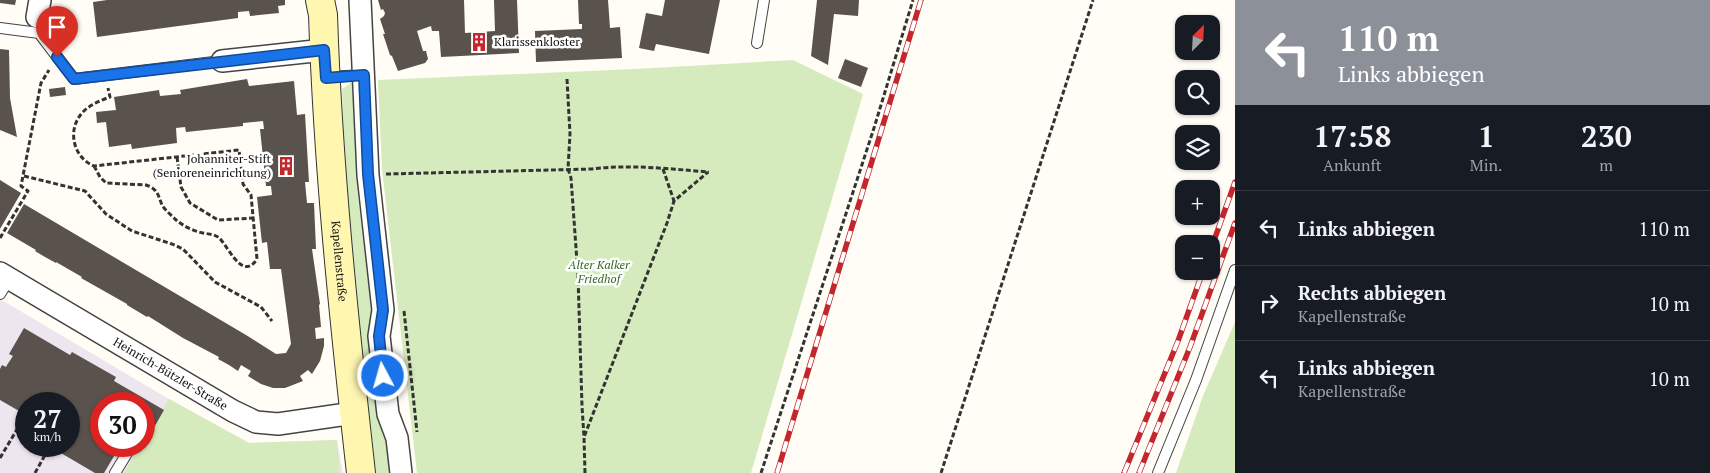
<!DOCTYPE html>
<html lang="de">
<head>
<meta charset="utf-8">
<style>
  :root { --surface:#171b24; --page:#20242c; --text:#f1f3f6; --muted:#9ea1a6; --line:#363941 }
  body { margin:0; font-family:"PT Serif",serif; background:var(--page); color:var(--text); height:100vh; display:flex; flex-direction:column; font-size:19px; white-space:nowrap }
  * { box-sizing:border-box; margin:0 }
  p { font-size:16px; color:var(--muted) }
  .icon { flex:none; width:28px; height:28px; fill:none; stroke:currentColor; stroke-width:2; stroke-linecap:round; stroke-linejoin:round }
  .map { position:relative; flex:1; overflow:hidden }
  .side { display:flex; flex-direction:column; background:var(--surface); width:475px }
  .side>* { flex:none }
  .guide { background:#8c9099; color:#fff; overflow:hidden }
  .needle { width:32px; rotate:24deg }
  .controls { position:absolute; left:1175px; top:15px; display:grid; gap:10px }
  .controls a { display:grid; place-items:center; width:45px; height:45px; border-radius:10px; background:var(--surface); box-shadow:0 1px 4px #0004; font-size:25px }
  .speed { position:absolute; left:15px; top:392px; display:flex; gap:10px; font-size:25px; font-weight:700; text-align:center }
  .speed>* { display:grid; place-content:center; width:65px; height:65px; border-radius:50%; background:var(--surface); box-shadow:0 1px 4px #0004; line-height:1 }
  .speed small { font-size:12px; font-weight:400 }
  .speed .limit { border:8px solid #d22; background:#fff; color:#111 }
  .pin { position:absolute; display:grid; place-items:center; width:42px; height:42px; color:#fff; margin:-51px -21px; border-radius:50% 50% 50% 0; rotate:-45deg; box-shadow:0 0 5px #0007 }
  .pin .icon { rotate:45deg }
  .me { position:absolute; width:55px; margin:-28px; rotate:354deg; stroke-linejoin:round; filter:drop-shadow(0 0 4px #0008) }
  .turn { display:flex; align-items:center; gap:18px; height:105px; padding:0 20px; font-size:22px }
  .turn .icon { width:65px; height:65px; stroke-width:2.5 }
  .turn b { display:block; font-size:35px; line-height:42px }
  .eta { display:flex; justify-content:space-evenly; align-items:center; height:85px; text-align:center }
  .eta b { font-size:30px; font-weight:800; line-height:35px }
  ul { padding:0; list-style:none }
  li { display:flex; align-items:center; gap:15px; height:75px; padding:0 20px; border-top:1px solid var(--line) }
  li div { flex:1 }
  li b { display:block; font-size:19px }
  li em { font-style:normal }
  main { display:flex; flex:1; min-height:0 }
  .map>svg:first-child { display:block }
  .industrial { fill:#eee6ef; fill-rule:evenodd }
  .green { fill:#d5ebbd }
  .building { fill:#5a524d }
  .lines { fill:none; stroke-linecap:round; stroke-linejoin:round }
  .service-casing { stroke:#444; stroke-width:12 }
  .minor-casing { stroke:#444; stroke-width:24 }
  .secondary-casing { stroke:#333; stroke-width:30 }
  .path { stroke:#333; stroke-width:3; stroke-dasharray:5 2.5; stroke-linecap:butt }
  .service { stroke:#fff; stroke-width:10 }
  .minor { stroke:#fff; stroke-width:21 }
  .secondary { stroke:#fff6b0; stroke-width:28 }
  .rail-casing { stroke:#c4262e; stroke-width:5.5 }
  .rail { stroke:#fff; stroke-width:4; stroke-dasharray:11; stroke-linecap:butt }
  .route-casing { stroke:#114b97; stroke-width:12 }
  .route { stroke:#1a73e8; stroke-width:9 }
  .labels { text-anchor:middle; stroke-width:5; stroke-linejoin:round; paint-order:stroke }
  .poi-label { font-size:12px; fill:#111; stroke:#fff; text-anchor:start }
  .street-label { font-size:12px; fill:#111; stroke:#fff }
  .park-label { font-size:12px; font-style:italic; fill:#2f6b1f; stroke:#fff }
</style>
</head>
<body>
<main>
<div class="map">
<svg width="1235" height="473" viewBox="0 0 1235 473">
  <rect width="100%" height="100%" fill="#fffdf5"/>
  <path class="industrial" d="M0,299L169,399L249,443L337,440L343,473H0ZM26,404H69V446H26ZM101,404H144V446H101Z"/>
  <g class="green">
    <path d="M793,60L863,94L751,473H417L382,169L378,80L635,69Z"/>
    <path d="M352,82L358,197L379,373L363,375L340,144L343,116L342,89Z"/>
    <path d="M1235,322V473H1176L1203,396Z"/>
    <path d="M380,384L390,473H376L366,386Z"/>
    <path d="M169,399L249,443L337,440L340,473H124L140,446H144V441Z"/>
  </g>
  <g class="building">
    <path d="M0,0H16L15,5L0,3Z"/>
    <path d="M107,0H285V5L278,6L279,13L250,16L249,11L238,12V18L97,37L93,2Z"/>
    <path d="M378,0H464L465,33L495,31L494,0H517L519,53L441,57L439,31H432L431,26L417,31L423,51H426L428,59L425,63L398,71L392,56L390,55L383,34H385L380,19L384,16L385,13L383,9L381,10Z"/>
    <path d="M578,0H608L610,28L620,27L622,58L536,62L535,31L582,29V24H579Z"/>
    <path d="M665,0H720L709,54L656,44L654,51L639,48L646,13L662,16Z"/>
    <path d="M817,0H859L858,16L834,14L828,65L811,56Z"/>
    <path d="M0,49L9,50L10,98L17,137L0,130Z"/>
    <path d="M845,59L868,68L861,87L838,78Z"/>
    <path d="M247,79L249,86L294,81L297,115L305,114L309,182H305L307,203H314L316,249H312L320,304L319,305L321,327L315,328L316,339L324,338V346L320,361L312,374L308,370L300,376L303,381L285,388H273L261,384L248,376L251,371L241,365L238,371L229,365L218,359L219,357L183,338L148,316L147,317L127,305V304L81,278L82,277L56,262V263L45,257L35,251L36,250L7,233L24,204L246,335L276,354L286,353L291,344L281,269H270L267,242L262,243L257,197L272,195L271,186H266L260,129H264L263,121L243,123V126L186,132L185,127L176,128L177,143L132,149L131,144L109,147L106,122L97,123L96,112L116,110L114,97L159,90L160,96L181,94L180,90Z"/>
    <path d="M65,87L66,95L50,97L49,89Z"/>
    <path d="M0,180L21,193L0,229Z"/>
    <path d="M24,328L70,355L72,352L116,377L114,381L164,410L144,445V404H101V446H120L104,473H95L54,449L56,446H69V404H26V415L0,400V369L2,365L6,367L7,365L13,356L9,354Z"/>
  </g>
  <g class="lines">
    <g class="service-casing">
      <g id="service">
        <path d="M0,28L39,33L74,79L222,61"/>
        <path d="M757,43L764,0"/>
        <path d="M327,77L364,75"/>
        <path d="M0,294L10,278"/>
        <path d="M115,473L129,450"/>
        <path d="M1158,473L1196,380L1235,270"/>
      </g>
    </g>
    <g class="minor-casing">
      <g id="minor">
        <path d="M360,0L368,175L383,310L379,336L388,414L397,438L401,473"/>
        <path d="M37,17L40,0"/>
        <path d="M222,61L324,50"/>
        <path id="s1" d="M0,273L233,411L256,422L278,424L354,413"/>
      </g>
    </g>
    <g class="secondary-casing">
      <g id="secondary">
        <path id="s2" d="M320,0L323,15C328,168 344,321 361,473"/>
      </g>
    </g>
    <g class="path">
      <path d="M567,79L570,134L568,169L571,178L578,276L582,406L584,437"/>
      <path d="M177,157L181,187L190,203L218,220L254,218"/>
      <path d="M94,166L100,177L106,183L146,185C158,189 158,195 162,205C165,210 171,215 175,219C183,226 193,231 203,233C208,234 213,234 218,237C227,243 242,283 257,259L251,195L243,184L239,150L94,166C72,157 66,127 85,110C92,104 101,100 110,97L108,88"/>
      <path d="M663,169L674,201"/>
      <path d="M386,174L592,169C630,164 670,169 709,172"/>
      <path d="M24,176L85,191L106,214L132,231L172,244L183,249L215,282L261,307L272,321"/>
      <path d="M0,238L28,191L21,186L41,83L49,70"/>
      <path d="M404,311L417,432"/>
      <path d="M0,458L25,416"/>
      <path d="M35,473L50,446"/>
      <path d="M585,473L584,437L667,223L674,201L708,172"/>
      <path d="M761,473L874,128L913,0"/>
      <path d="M941,473L1093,0"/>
    </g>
    <use href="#service" class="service"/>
    <use href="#minor" class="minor"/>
    <use href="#secondary" class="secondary"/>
    <g class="rail-casing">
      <g id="rail">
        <path d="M1211,249L1235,182"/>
        <path d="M777,473L921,0"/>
        <path d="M1124,473L1178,341L1203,271"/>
        <path d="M1139,473L1190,347L1235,223"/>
      </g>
    </g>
    <use href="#rail" class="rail"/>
  </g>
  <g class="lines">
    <g class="route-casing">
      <path id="route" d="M57,57L74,79L324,50L326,78L364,75L368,174L383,310L379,336L383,376"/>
    </g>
    <use href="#route" class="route"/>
  </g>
  <defs>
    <g id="building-bare" transform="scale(1.5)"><path d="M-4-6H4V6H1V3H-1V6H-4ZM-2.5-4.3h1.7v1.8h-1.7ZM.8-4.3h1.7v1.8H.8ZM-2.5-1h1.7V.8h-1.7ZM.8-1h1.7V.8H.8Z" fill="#c4262e" stroke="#fff" stroke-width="2.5" paint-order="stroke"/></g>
  </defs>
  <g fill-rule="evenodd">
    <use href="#building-bare" x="479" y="42"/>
    <use href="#building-bare" x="286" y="166"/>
  </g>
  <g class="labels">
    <g class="poi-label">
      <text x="494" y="46">Klarissenkloster</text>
      <text x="271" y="163" text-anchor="end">Johanniter-Stift<tspan x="271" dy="14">(Senioreneinrichtung)</tspan></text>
    </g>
    <g class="street-label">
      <text dy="4" stroke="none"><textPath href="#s2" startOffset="262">Kapellenstraße</textPath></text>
      <text dy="4" stroke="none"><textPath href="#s1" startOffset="198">Heinrich-Bützler-Straße</textPath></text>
    </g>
    <g class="park-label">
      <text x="599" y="269">Alter Kalker<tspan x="599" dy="14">Friedhof</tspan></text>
    </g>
  </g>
</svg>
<div class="controls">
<a><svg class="needle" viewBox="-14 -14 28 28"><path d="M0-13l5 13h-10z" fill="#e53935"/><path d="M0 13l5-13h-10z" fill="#9ea1a6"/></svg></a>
<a><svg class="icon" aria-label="search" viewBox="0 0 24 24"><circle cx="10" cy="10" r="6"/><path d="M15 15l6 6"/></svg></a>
<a><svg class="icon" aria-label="layers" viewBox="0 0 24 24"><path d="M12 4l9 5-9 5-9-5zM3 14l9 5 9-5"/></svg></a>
<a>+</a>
<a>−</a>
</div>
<div class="speed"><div>27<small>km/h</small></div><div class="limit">30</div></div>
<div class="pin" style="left:57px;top:57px;background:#d93025"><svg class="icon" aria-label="arrive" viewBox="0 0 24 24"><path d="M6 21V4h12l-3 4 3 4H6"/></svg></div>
<svg class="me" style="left:383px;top:376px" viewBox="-20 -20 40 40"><circle r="17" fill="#1a73e8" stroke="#fff" stroke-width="3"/><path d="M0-11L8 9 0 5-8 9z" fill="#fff"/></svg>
</div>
<section class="side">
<div class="guide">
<div class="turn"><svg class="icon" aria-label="left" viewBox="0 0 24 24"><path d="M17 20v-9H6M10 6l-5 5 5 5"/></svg><div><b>110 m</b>Links abbiegen</div></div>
</div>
<div class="eta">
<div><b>17:58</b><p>Ankunft</p></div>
<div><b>1</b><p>Min.</p></div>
<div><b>230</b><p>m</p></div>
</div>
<ul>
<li><svg class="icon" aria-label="left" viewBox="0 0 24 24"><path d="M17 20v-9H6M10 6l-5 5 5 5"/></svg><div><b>Links abbiegen</b></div><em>110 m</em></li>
<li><svg class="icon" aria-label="right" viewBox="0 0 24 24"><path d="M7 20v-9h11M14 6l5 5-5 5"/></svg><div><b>Rechts abbiegen</b><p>Kapellenstraße</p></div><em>10 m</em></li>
<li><svg class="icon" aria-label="left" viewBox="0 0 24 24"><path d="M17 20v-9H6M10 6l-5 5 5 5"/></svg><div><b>Links abbiegen</b><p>Kapellenstraße</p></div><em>10 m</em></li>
</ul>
</section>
</main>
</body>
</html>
